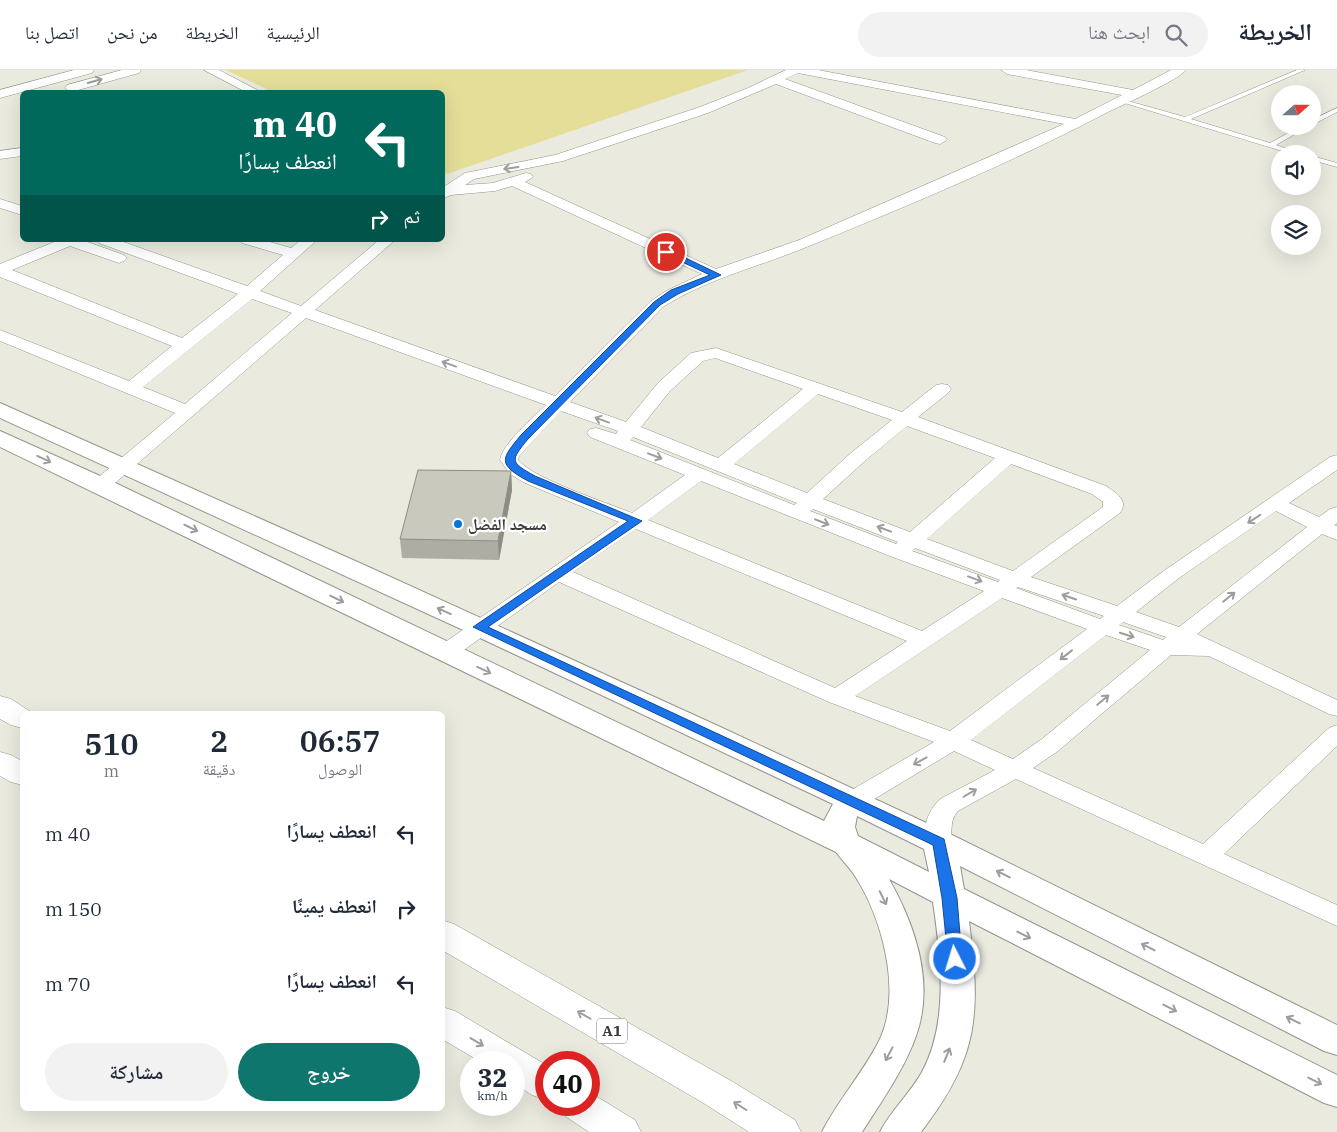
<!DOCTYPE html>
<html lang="ar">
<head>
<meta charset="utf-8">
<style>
  :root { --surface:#fff; --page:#f2f2f3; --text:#1f2937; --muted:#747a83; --line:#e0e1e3; --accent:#0f766e }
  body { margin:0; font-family:"IBM Plex Serif","Noto Naskh Arabic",serif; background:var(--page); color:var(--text); direction:rtl; height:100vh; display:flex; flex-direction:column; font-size:19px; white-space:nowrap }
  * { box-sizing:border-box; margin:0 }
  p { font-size:16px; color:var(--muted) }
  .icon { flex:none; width:28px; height:28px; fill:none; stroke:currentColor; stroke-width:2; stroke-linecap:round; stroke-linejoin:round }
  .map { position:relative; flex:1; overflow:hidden; direction:ltr }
  .side { position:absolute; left:20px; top:641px; width:425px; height:400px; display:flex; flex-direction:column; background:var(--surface); border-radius:8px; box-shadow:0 5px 20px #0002; direction:rtl }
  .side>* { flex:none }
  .banner { position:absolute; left:20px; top:20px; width:425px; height:152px; border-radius:8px; box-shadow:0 5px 20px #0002; direction:rtl; background:#00695c; color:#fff; overflow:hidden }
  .needle { width:32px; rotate:69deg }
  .controls { position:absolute; left:1271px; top:15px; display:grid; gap:10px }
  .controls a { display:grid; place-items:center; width:50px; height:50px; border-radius:50%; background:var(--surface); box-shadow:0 5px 20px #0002; font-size:25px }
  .speed { position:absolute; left:460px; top:981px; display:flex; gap:10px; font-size:25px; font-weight:700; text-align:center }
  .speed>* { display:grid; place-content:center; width:65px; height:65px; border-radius:50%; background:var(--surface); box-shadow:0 5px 20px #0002; line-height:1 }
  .speed small { font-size:12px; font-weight:400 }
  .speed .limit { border:8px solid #d22; background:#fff; color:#111 }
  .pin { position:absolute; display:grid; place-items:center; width:42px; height:42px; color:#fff; margin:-21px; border:2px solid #fff; border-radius:50%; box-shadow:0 1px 5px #0007 }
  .me { position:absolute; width:55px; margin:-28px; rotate:355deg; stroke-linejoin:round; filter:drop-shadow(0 0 4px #0008) }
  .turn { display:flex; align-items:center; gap:18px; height:105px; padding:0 25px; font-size:22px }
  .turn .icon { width:65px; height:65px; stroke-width:2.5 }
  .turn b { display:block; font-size:35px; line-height:42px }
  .then { display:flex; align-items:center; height:48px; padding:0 25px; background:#0003; gap:10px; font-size:19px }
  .eta { display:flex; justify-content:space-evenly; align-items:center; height:85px; text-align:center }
  .eta b { font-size:30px; font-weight:600; line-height:35px }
  .primary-button { display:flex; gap:10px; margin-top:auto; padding:10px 25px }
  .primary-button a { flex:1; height:58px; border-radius:30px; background:var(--accent); color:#fff; font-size:20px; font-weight:600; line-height:58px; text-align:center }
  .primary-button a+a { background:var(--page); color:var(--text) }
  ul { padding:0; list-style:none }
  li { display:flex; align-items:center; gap:15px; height:75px; padding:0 25px }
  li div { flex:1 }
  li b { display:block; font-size:19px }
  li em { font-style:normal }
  header { display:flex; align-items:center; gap:30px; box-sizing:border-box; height:70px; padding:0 25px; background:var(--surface); border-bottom:1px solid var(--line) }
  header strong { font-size:24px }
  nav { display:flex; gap:28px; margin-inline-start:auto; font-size:18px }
  .search { width:350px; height:45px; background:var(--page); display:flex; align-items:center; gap:12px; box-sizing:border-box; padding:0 18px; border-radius:28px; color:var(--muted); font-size:19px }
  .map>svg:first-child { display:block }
  .green { fill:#e4de99 }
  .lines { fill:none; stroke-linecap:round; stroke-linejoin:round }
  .service-casing { stroke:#96958b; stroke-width:1 }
  .minor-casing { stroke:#96958b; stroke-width:1 }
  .tertiary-casing { stroke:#96958b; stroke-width:2 }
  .motorway-casing { stroke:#96958b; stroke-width:1 }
  .service { fill:#fff; fill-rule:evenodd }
  .minor { fill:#fff; fill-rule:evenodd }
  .tertiary { fill:#fff; fill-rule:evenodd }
  .motorway { fill:#fff; fill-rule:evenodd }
  .wall { fill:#adada3 }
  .shaded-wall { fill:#8d8d85 }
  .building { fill:#c9c9be; stroke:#8d8d85 }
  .oneway { stroke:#9d9d9b }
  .route { fill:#1a73e8; stroke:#114b97 }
  .poi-dot { fill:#0277de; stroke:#fff; stroke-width:2 }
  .labels { text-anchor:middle; stroke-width:4.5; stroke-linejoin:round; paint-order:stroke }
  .shield { fill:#fff; stroke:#767673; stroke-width:1 }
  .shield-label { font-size:15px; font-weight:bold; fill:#3b3b37 }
  .poi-label { font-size:16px; font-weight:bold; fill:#3b3b37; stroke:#fff; text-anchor:start }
</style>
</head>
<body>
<header>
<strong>الخريطة</strong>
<div class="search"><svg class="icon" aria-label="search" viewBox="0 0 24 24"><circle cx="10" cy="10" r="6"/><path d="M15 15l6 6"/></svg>ابحث هنا</div>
<nav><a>الرئيسية</a><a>الخريطة</a><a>من نحن</a><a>اتصل بنا</a></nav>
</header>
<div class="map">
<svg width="1337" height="1062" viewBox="0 0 1337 1062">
  <rect width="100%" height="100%" fill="#ebeadf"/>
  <path class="green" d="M226,0H748L447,104L443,102L442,22H273Z"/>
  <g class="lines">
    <g class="service-casing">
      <g id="service">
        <path d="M1297,0H1305L1191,49L1270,73L1301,56H1309L1276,75L1302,84H1292L1118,31L1121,29L1185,47Z"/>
        <path d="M1337,38V42L1312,55V50Z"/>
        <path d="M1312,86L1337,93V97L1312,90Z"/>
      </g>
    </g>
    <g class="minor-casing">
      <g id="minor">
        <path d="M74,0H94L92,3L0,28V20Z"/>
        <path d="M122,0H141L139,3L71,22L65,18L67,15Z"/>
        <path d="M204,0H219L261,22H246Z"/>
        <path d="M786,0H818L1075,49L1122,25L1007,4L1001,0H1026L1133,20L1171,0H1186C1178,10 1125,34 1110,41C1013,92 910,135 809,176C759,197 708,208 663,237L570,332L626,352L658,313L691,283L716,278L902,342L936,315L942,314L948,315L951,319L948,323L918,347L1106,416C1116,423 1129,430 1120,443L1031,507L1117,536L1165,500L1330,387L1337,385V400L1289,433L1319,447L1330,439L1337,437V453L1334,455L1337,456V470L1322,464L1197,564L1337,630V646L1329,644L1209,586L1171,585L1058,681L1033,698L1203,774L1329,658L1337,655V676L1224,784L1337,835V856L1016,709L958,741C947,753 955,766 948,778L939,781L930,778C920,761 927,742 940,729L995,700L954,681L861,737L852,739L843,737L840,731L843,725L934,672L829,632L559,512L454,587L446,589L438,587L435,582L438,577L619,452L525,413L510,404L500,390C503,373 533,348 546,335L306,248L108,419L101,421L94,419L91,415L94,411L175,343L0,271V260L129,311L172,276L0,207V194L59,170H82L124,185L127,188L124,191L119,193L70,176L12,200L182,268L238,224L99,173L97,170H118L247,216L283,185L242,173L240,170H263L291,178L301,170H317L260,221L301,236L379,170H395L315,240L555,326L651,231L666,221L702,204L512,116L495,121L451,125L442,129V118L465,103L555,85L700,37L748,18ZM798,3L1064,54L799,170L716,199L525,112L533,107L531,104L526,103L493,113L465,115L474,109L563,91L708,43L776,14L935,73L940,74L947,70L945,67L785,9ZM252,229L292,243L185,334L143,317ZM715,288L803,319L718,388L641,357L670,321L703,291ZM818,324L892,350L852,382L807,423L734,394ZM561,341L618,361L616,364L596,358L590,359L587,363L590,367L685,405L632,443C605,432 534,409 518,390L519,386ZM907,356L995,388L910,462L823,429L866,390ZM633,367L797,433L794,435L630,370ZM1011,394L1092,424L1103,432V437L1013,501L927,469ZM701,411L890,486L984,521L922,561L648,450ZM813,439L898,472L896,474L810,441ZM1276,441L1307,457L1179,557L1136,542L1179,508ZM636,459L907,571L835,618L573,502ZM915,478L1000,510L998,512L912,481ZM1018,517L1104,546L1100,549L1016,518ZM1002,528L1087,559L950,661L855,626ZM1123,552L1166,567L1163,570L1119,555ZM1106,565L1150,580L1042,669L1013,689L971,670Z"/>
        <path d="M22,78V86L0,89V81Z"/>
        <path d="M0,129L22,136V145L0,138Z"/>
      </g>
    </g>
    <g class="tertiary-casing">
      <path id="tertiary" d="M0,333L362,494L716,655L950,764L1337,955V985L1324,981L1275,956L960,796L964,819L1337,1005V1037L1324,1033L969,851C974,892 980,939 967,980C958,1010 940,1037 921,1062H880C891,1040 910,1024 922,1002C949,952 941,887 933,832L889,809C915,855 935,913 916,966C904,1000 881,1032 862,1062H822C838,1030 863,1003 879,971C903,922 882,846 853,803C848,796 841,789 836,782L0,377V361L109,410L824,751L833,734L461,559L0,348ZM857,746L924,779L929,802L858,766L855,757Z"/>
    </g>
    <g class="motorway-casing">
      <g id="motorway">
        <path d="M0,626L11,629L34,644H22V658L11,655L0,649Z"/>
        <path d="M0,682L11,685L22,691V715L11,712L0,706Z"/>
        <path d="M442,850L454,854L733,1012L795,1050L801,1062H749L705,1034L442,880Z"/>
        <path d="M442,937L455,941L546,995V1030L532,1025L514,1013V992H481L442,969Z"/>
        <path d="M589,1022L635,1050L641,1062H589L565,1046L560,1035H589Z"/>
      </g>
    </g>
    <use href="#service" class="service"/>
    <use href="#minor" class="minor"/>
    <use href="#tertiary" class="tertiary"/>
    <use href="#motorway" class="motorway"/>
  </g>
  <path class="wall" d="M511,401L512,420L499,490L402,488L400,469Z"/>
  <path class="shaded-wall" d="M511,401L512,420L499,490L498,471Z"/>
  <path class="building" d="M418,400L511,401L498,471L400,469Z"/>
  <defs><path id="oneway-shaft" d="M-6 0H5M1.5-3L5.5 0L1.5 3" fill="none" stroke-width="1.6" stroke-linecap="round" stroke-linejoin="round" transform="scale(1.25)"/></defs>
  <g class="oneway">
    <use href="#oneway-shaft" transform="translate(95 11) rotate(-16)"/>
    <use href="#oneway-shaft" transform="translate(511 98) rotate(172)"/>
    <use href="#oneway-shaft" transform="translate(449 294) rotate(-160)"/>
    <use href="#oneway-shaft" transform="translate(602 350) rotate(-160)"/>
    <use href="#oneway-shaft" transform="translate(655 386) rotate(21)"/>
    <use href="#oneway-shaft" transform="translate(44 389) rotate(25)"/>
    <use href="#oneway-shaft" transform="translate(1254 449) rotate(147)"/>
    <use href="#oneway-shaft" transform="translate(822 452) rotate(21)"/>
    <use href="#oneway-shaft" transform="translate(191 458) rotate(26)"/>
    <use href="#oneway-shaft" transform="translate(884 459) rotate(-159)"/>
    <use href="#oneway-shaft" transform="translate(975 509) rotate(20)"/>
    <use href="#oneway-shaft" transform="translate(1069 527) rotate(-161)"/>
    <use href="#oneway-shaft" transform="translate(1229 527) rotate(-39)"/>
    <use href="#oneway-shaft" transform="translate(337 529) rotate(26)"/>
    <use href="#oneway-shaft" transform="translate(444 541) rotate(-156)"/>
    <use href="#oneway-shaft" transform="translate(1127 565) rotate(18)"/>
    <use href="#oneway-shaft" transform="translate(1066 585) rotate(142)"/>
    <use href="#oneway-shaft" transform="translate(484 600) rotate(25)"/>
    <use href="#oneway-shaft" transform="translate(1103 630) rotate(-40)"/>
    <use href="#oneway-shaft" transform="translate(920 691) rotate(151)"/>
    <use href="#oneway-shaft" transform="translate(970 723) rotate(-30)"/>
    <use href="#oneway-shaft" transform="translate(1003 804) rotate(-153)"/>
    <use href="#oneway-shaft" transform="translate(883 828) rotate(64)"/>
    <use href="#oneway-shaft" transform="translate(1024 865) rotate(27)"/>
    <use href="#oneway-shaft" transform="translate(1148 877) rotate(-153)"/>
    <use href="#oneway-shaft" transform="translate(1170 938) rotate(27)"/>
    <use href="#oneway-shaft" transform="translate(584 945) rotate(-150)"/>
    <use href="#oneway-shaft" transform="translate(1293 950) rotate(-154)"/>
    <use href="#oneway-shaft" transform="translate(477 972) rotate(31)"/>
    <use href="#oneway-shaft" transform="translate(889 984) rotate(118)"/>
    <use href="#oneway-shaft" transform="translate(947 985) rotate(-68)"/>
    <use href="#oneway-shaft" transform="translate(1315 1011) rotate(27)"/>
    <use href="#oneway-shaft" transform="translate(740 1036) rotate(-148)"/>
  </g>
  <path class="route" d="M663,180H669L721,205L678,224L660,235L528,369C510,391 510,392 535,406L642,451L488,557L944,769L957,828L962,889L960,893L955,894L950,893L948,889L942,828L933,775L473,557L628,451L528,411C497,394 501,389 521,365L654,232L671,220L710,205L663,183Z"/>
  <circle class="poi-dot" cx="458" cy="454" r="5"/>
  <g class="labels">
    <rect class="shield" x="597" y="948.5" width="30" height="25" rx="4"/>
    <g class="shield-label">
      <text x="612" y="966">A1</text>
    </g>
    <g class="poi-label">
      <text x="468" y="460">مسجد الفضل</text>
    </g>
  </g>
</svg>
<div class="controls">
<a><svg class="needle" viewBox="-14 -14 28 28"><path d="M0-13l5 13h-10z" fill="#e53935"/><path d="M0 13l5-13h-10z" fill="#747a83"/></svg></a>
<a><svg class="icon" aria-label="sound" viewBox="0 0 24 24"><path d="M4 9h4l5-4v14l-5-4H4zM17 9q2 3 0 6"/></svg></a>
<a><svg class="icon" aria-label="layers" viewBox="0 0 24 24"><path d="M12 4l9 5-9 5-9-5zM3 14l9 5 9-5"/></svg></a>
</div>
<div class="speed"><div>32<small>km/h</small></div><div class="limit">40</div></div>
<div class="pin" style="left:666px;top:182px;background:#d93025"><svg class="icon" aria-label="arrive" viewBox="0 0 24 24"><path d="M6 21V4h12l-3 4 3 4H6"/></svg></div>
<svg class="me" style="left:955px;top:889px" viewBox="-20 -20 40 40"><circle r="17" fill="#1a73e8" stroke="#fff" stroke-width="3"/><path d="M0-11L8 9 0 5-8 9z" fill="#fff"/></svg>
<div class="banner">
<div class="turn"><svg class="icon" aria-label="left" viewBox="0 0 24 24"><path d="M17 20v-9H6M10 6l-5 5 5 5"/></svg><div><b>40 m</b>انعطف يسارًا</div></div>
<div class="then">ثم<svg class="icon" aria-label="right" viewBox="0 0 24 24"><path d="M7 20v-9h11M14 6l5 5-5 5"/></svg></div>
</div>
<section class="side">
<div class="eta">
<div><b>06:57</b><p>الوصول</p></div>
<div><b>2</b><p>دقيقة</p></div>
<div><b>510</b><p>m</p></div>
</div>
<ul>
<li><svg class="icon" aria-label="left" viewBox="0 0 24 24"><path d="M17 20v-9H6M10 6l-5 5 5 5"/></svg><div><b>انعطف يسارًا</b></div><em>40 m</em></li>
<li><svg class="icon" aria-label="right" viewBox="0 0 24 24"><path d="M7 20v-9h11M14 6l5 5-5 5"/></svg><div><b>انعطف يمينًا</b></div><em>150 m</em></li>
<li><svg class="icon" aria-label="left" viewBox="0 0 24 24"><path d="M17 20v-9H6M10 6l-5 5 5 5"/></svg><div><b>انعطف يسارًا</b></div><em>70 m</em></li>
</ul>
<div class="primary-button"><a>خروج</a><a>مشاركة</a></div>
</section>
</div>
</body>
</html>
